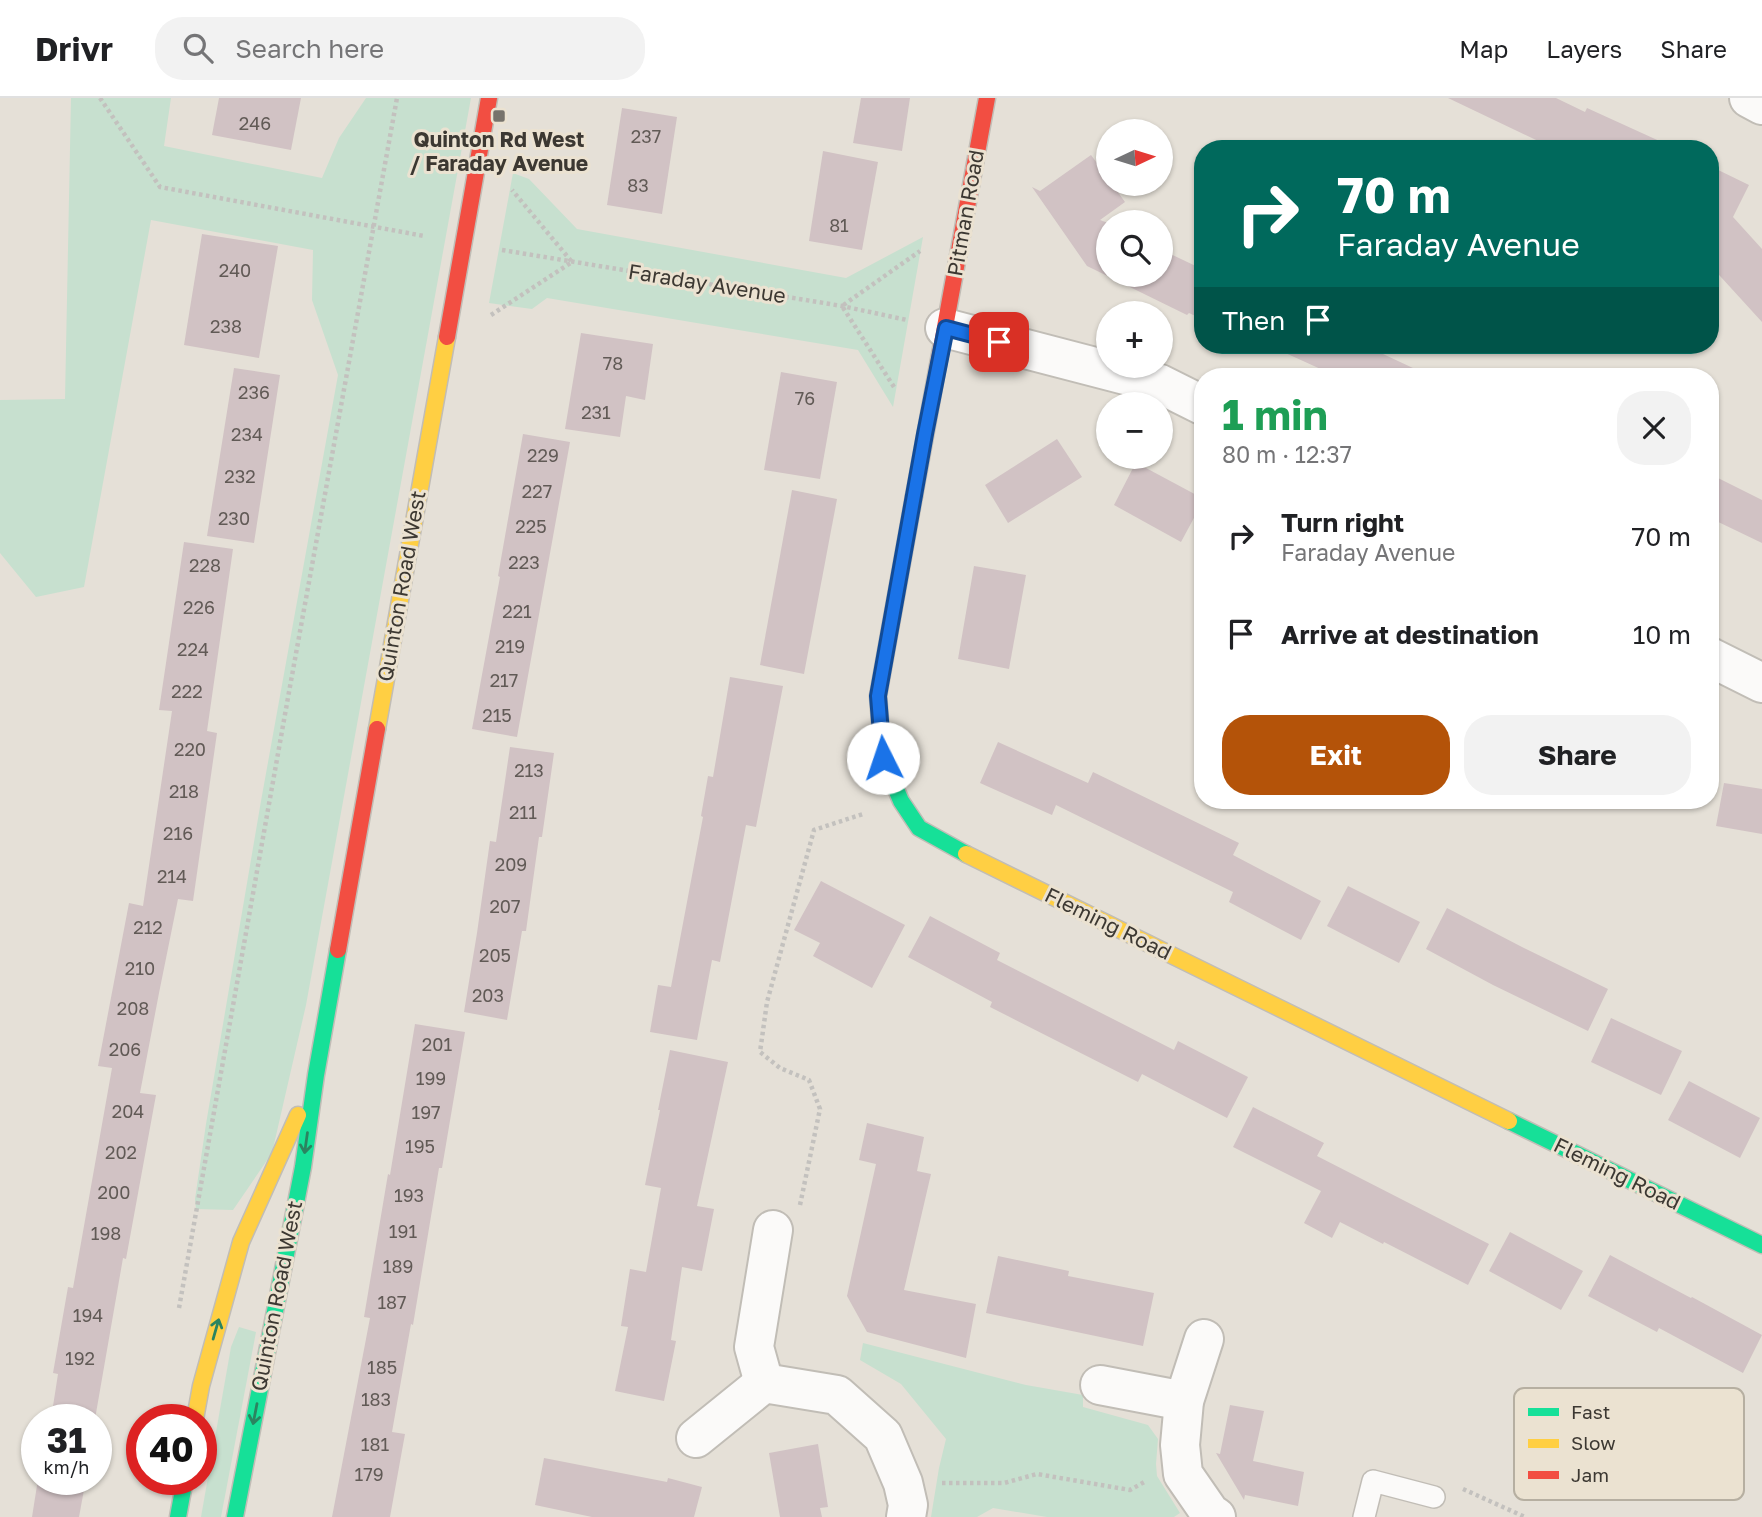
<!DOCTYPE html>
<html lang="en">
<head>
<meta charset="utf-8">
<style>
  :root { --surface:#fff; --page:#f2f2f2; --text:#202124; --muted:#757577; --line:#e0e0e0; --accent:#b45309 }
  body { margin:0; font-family:"Golos Text",sans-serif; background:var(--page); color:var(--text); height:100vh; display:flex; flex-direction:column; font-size:26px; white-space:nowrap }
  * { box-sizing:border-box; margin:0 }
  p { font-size:23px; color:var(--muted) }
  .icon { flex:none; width:38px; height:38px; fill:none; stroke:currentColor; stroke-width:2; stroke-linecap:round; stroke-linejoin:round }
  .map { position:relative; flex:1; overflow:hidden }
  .sheet { position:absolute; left:1194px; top:270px; width:525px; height:441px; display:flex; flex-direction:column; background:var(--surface); border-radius:28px; box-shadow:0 2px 5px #0004 }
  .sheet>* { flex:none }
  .banner { position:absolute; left:1194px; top:42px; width:525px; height:214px; border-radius:28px; box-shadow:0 2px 5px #0004; background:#00695c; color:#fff; overflow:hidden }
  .needle { width:46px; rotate:86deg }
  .buttons { position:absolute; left:1096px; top:21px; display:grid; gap:14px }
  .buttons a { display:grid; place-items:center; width:77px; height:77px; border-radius:50%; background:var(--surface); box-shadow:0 2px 5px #0004; font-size:35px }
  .speed { position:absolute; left:21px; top:1306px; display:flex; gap:14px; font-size:35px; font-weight:700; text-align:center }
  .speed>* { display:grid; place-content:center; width:91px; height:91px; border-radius:50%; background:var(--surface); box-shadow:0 2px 5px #0004; line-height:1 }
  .speed small { font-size:18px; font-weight:400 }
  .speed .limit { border:10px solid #d22; background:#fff; color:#111 }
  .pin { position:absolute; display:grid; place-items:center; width:60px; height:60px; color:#fff; margin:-30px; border-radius:14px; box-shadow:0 4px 10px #0006 }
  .me { position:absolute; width:77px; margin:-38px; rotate:356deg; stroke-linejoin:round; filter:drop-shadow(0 0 5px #0008) }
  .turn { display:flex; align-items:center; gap:24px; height:147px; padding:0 28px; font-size:32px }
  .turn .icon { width:91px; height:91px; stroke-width:2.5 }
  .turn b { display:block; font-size:49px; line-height:60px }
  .then { display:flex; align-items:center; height:66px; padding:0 28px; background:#0003; gap:14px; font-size:26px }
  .round { display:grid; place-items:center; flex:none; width:74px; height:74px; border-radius:28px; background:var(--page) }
  .overview { display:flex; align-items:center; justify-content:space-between; height:119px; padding:0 28px }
  h1 { font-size:42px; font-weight:700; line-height:52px; color:#1e9e55 }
  .primary-button { display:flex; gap:14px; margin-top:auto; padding:14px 28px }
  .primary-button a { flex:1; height:80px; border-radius:28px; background:var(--accent); color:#fff; font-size:28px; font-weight:700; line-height:80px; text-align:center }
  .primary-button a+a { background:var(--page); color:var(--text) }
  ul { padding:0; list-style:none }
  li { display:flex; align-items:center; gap:21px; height:98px; padding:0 28px }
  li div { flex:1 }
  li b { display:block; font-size:26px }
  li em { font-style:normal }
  header { display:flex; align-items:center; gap:42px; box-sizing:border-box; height:98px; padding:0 35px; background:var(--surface); border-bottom:2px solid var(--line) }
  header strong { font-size:33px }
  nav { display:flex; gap:38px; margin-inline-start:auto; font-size:24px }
  .search { width:490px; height:63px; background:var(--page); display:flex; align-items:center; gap:18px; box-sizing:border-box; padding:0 24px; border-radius:28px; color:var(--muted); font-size:26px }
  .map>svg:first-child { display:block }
  .green { fill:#c7e0cf }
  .building { fill:#d1c2c4 }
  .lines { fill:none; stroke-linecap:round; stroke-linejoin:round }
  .lane-casing { stroke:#c1bdb6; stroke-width:24 }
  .street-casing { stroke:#c1bdb6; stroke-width:42 }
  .fast-casing { stroke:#c1bdb6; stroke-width:19 }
  .slow-casing { stroke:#c1bdb6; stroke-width:19 }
  .jam-casing { stroke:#c1bdb6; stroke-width:19 }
  .path { stroke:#c3c1be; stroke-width:4.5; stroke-dasharray:3.5 3.5; stroke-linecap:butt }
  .lane { stroke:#fbfaf9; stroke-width:21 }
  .street { stroke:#fbfaf9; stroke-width:38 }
  .fast { stroke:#16e098; stroke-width:16 }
  .slow { stroke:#ffcf43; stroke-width:16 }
  .jam { stroke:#f24e42; stroke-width:16 }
  .oneway { stroke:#2b8460 }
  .route-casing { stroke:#114b97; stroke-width:18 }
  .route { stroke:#1a73e8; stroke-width:12 }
  .poi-dot { fill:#77736c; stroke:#ebe2d1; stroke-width:2.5 }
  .labels { text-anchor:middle; stroke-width:6; stroke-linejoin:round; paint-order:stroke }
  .number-label { font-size:18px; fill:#615a56 }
  .poi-label { font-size:21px; font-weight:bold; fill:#3c3832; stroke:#ebe2d1 }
  .street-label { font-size:21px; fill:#3c3832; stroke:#ebe2d1 }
  .key { fill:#ebe2d1; stroke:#b6afa1; stroke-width:2 }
  .key-label { font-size:19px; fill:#3c3832 }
</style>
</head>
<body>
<header>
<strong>Drivr</strong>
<div class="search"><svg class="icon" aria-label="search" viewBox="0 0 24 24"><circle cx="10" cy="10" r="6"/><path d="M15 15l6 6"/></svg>Search here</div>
<nav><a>Map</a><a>Layers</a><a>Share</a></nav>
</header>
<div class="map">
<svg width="1762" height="1419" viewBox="0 0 1762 1419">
  <rect width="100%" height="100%" fill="#e5e0d7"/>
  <g class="green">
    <path d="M71,0H171L164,48L322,80L339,40L366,0H471L306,907L272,1055L233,1112L196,1111L195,1101L206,1026L261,703L338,277L312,202L313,152L151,122L84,489L36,499L0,455V302L65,301Z"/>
    <path d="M513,75L529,81L577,131L846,180L923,139L893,309L858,252L547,200L532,211L489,205Z"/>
    <path d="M239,1229L256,1234L221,1419H201L231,1249Z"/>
    <path d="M863,1245L1026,1287L1083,1297V1309L1148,1327L1158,1341L1156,1366L1157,1378L1180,1415L1174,1419H1047L993,1410L977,1419H931L939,1370L946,1341L901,1286L860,1262Z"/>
  </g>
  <g class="building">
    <path d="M219,0H301L291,52L212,37Z"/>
    <path d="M861,0H910L902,53L853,45Z"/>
    <path d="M1448,0H1556L1585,14L1587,10L1677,51H1555Z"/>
    <path d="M622,10L677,19L662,116L607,107Z"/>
    <path d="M823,53L878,64L862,152L809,143Z"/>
    <path d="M1091,57L1108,80V86H1112L1125,104L1100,122L1108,125V177H1160V151L1202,171V221L1189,215L1187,217L1087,168L1032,89L1040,93Z"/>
    <path d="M1710,68L1749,87L1733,119L1762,151V224L1710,167Z"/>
    <path d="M202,136L278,148L259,260L184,247Z"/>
    <path d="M581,235L653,246L645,302L626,298L620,339L565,331Z"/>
    <path d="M1268,247H1388L1383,256L1430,278H1336Z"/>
    <path d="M234,270L280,277L254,445L207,438Z"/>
    <path d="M781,274L837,284L820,381L764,372Z"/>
    <path d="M523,336L570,344L517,639L472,631L500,479L498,478Z"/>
    <path d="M1057,341L1082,379L1008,425L985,387Z"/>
    <path d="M1133,370H1146L1202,400V405L1181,444L1114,407Z"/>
    <path d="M1710,376L1762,402V445L1710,420Z"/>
    <path d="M792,392L837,401L804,576L760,567Z"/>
    <path d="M184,444L233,451L207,633L217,635L193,803L178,801L159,895L140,995L156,997L126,1161L123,1160L95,1321H51L58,1276L53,1275L68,1189L73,1190L112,970L98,968L129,805L143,808L172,613L159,612Z"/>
    <path d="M974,468L1026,477L1009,571L958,561Z"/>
    <path d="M730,579L783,588L756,729L746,727L720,864L712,862L697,942L650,934L658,887L671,889L703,719L701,718L708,678L713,679Z"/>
    <path d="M998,644L1088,685L1093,674L1239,745L1233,757L1321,803L1301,842L1229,804L1233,794L1056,707L1052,717L980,685Z"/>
    <path d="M510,649L554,655L542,739H539L526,833H522L507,922L464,914L477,835L490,743L496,744Z"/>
    <path d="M1724,685L1762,691V736L1716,728Z"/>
    <path d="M821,783L905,827L872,890L813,858L820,845L794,832Z"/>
    <path d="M1348,788L1420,824L1399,865L1327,828Z"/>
    <path d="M1447,810L1522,849L1608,891L1588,933L1493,887L1426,851Z"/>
    <path d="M930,818L1000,855L997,862L1174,952L1178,943L1248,979L1227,1020L1142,976L1138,984L990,909L992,904L908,859Z"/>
    <path d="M1611,920L1682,953L1661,997L1591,964Z"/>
    <path d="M415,926L465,934L442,1070H439L413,1227L411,1226L392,1334L405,1336L390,1419H332L370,1220L364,1219L388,1076L390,1077Z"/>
    <path d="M670,952L728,964L697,1108L714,1111L702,1173L682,1169L671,1242L676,1243L664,1303L615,1293L628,1229L621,1228L630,1171L646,1174L661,1090L645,1087L660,1012H658Z"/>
    <path d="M1689,983L1760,1020L1740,1060L1668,1022Z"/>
    <path d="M1253,1009L1324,1045L1317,1058L1489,1146L1468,1187L1384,1144L1383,1146L1340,1124L1332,1140L1304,1125L1321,1093L1233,1049Z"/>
    <path d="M867,1025L924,1039L917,1073L931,1076L904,1192L976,1206L966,1260L867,1234L847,1198L876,1066L859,1062Z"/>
    <path d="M1510,1134L1583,1173L1561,1212L1489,1173Z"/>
    <path d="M1610,1157L1691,1200L1692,1199L1762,1237L1743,1275L1659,1230L1657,1234L1588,1198Z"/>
    <path d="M998,1158L1069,1173L1068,1178L1154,1195L1143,1248L986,1215Z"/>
    <path d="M1230,1307L1264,1313L1253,1363L1304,1374L1298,1408L1245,1397L1244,1402L1216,1355L1220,1356Z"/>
    <path d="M818,1346L828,1409L820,1410L822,1419H780L769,1355Z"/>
    <path d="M544,1360L667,1384L668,1380L702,1389L694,1419H592L535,1407Z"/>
    <path d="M38,1381H86L79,1419H32Z"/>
  </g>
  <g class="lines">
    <g class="lane-casing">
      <path id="lane" d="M1364,1419L1373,1383L1434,1399"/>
    </g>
    <g class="street-casing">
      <g id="street">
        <path d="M1749,0L1762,7"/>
        <path d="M945,230L1160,286L1202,307"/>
        <path d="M1710,559L1762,585"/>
        <path d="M1204,1241L1184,1303L1180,1347L1183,1376L1210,1415L1216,1419"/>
        <path d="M764,1285L754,1249L773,1132"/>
        <path d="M1100,1287L1184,1303"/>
        <path d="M696,1340L764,1285L837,1297L883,1338L903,1385L908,1407L906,1419"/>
      </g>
    </g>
    <g class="fast-casing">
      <g id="fast">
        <path d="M914,398L878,598L883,660L901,703L919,730L966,756"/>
        <path d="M1509,1023L1762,1147"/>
        <path d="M178,1419L185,1381"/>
        <path d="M235,1419L303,1069L316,977L338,852"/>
      </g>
    </g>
    <g class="slow-casing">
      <g id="slow">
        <path d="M377,631L447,239"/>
        <path d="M966,756L1509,1023"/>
        <path d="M195,1321L201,1288L241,1144L298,1017"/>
      </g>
    </g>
    <g class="jam-casing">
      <g id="jam">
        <path d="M447,239L489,0"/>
        <path d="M914,398L987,0"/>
        <path d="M338,852L377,631"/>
      </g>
    </g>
    <g class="path">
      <path d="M100,0L160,89L424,138"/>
      <path d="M502,152L842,208L907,222"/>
      <path d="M491,217L572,164L512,92"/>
      <path d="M894,289L842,208L920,153"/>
      <path d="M800,1107L820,1011L809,982L780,970L760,954L767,904L814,732L863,716"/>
      <path d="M179,1210L289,594L397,0"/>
      <path d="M942,1385H1004L1037,1376L1130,1392L1146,1383"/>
      <path d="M1463,1391L1525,1419"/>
    </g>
    <use href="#lane" class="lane"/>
    <use href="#street" class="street"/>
    <use href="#fast" class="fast"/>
    <use href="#slow" class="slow"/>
    <use href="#jam" class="jam"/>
  </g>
  <defs><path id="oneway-shaft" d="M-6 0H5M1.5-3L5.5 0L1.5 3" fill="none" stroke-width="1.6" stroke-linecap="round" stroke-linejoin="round" transform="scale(1.75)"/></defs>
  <g class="oneway">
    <use href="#oneway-shaft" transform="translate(306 1045) rotate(98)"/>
    <use href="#oneway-shaft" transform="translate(216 1231) rotate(-74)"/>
    <use href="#oneway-shaft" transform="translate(255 1316) rotate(101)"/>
  </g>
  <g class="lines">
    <g class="route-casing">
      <path id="route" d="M883,660L878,598L925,336L946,230L999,244"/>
    </g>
    <use href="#route" class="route"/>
  </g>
  <rect class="poi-dot" x="492" y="11" width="14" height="14" rx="3.5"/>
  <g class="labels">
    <g class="number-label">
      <text x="255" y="32">246</text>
      <text x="646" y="45">237</text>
      <text x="638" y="94">83</text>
      <text x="839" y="134">81</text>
      <text x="235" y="179">240</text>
      <text x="226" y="235">238</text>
      <text x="613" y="272">78</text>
      <text x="254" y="301">236</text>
      <text x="805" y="307">76</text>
      <text x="596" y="321">231</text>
      <text x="247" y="343">234</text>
      <text x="543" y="364">229</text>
      <text x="240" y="385">232</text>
      <text x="537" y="400">227</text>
      <text x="234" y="427">230</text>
      <text x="531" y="435">225</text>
      <text x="524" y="471">223</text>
      <text x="205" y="474">228</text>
      <text x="199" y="516">226</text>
      <text x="517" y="520">221</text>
      <text x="510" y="555">219</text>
      <text x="193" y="558">224</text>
      <text x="504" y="589">217</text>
      <text x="187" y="600">222</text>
      <text x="497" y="624">215</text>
      <text x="190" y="658">220</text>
      <text x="529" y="679">213</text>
      <text x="184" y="700">218</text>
      <text x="523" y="721">211</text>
      <text x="178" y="742">216</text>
      <text x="511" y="773">209</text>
      <text x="172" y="785">214</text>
      <text x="505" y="815">207</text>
      <text x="148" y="836">212</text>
      <text x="495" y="864">205</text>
      <text x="140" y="877">210</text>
      <text x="488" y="904">203</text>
      <text x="133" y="917">208</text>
      <text x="437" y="953">201</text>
      <text x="125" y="958">206</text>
      <text x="431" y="987">199</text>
      <text x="128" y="1020">204</text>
      <text x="426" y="1021">197</text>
      <text x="420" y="1055">195</text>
      <text x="121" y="1061">202</text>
      <text x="114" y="1101">200</text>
      <text x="409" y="1104">193</text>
      <text x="403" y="1140">191</text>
      <text x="106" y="1142">198</text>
      <text x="398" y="1175">189</text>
      <text x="392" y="1211">187</text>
      <text x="88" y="1224">194</text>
      <text x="80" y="1267">192</text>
      <text x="382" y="1276">185</text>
      <text x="376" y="1308">183</text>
      <text x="375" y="1353">181</text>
      <text x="369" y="1383">179</text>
    </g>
    <g class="poi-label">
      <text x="499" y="49">Quinton Rd West<tspan x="499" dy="24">/ Faraday Avenue</tspan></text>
    </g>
    <g class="street-label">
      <text transform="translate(966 115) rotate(-80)" y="7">Pitman Road</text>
      <text transform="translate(707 186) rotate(9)" y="7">Faraday Avenue</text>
      <text transform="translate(402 488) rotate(-80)" y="7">Quinton Road West</text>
      <text transform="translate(1108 826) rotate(26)" y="7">Fleming Road</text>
      <text transform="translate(1617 1076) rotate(26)" y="7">Fleming Road</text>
      <text transform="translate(277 1198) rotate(-79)" y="7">Quinton Road West</text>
    </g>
  </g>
  <rect x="1514" y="1290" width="230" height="112" rx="10" class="key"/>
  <rect x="1528" y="1310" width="31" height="8" fill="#16e098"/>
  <rect x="1528" y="1341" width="31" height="9" fill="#ffcf43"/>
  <rect x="1528" y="1373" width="31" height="8" fill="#f24e42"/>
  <g class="key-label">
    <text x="1571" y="1321">Fast</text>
    <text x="1571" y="1352">Slow</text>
    <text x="1571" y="1384">Jam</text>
  </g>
</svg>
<div class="buttons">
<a><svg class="needle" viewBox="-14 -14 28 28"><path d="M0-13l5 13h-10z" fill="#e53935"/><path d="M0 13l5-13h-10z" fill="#757577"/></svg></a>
<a><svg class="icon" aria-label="search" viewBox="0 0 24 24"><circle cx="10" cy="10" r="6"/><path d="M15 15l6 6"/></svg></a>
<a>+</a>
<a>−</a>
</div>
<div class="speed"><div>31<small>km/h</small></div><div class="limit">40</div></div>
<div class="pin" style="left:999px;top:244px;background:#d93025"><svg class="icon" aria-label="arrive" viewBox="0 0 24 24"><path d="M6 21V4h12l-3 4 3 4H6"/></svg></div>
<svg class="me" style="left:883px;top:660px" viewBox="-20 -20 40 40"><circle r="19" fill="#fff"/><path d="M0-13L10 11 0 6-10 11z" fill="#1a73e8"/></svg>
<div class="banner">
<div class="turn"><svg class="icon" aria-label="right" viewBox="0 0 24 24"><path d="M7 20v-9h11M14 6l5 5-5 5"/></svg><div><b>70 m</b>Faraday Avenue</div></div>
<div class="then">Then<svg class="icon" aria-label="arrive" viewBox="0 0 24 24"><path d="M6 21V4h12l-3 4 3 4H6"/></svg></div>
</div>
<section class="sheet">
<div class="overview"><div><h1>1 min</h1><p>80 m · 12:37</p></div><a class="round"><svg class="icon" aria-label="close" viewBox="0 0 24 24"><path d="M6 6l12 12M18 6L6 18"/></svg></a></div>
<ul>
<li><svg class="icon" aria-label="right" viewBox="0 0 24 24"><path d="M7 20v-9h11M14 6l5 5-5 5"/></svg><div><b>Turn right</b><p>Faraday Avenue</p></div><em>70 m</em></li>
<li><svg class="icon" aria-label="arrive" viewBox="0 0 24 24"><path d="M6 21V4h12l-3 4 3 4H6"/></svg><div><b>Arrive at destination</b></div><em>10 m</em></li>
</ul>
<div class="primary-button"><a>Exit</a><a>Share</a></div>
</section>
</div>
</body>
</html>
